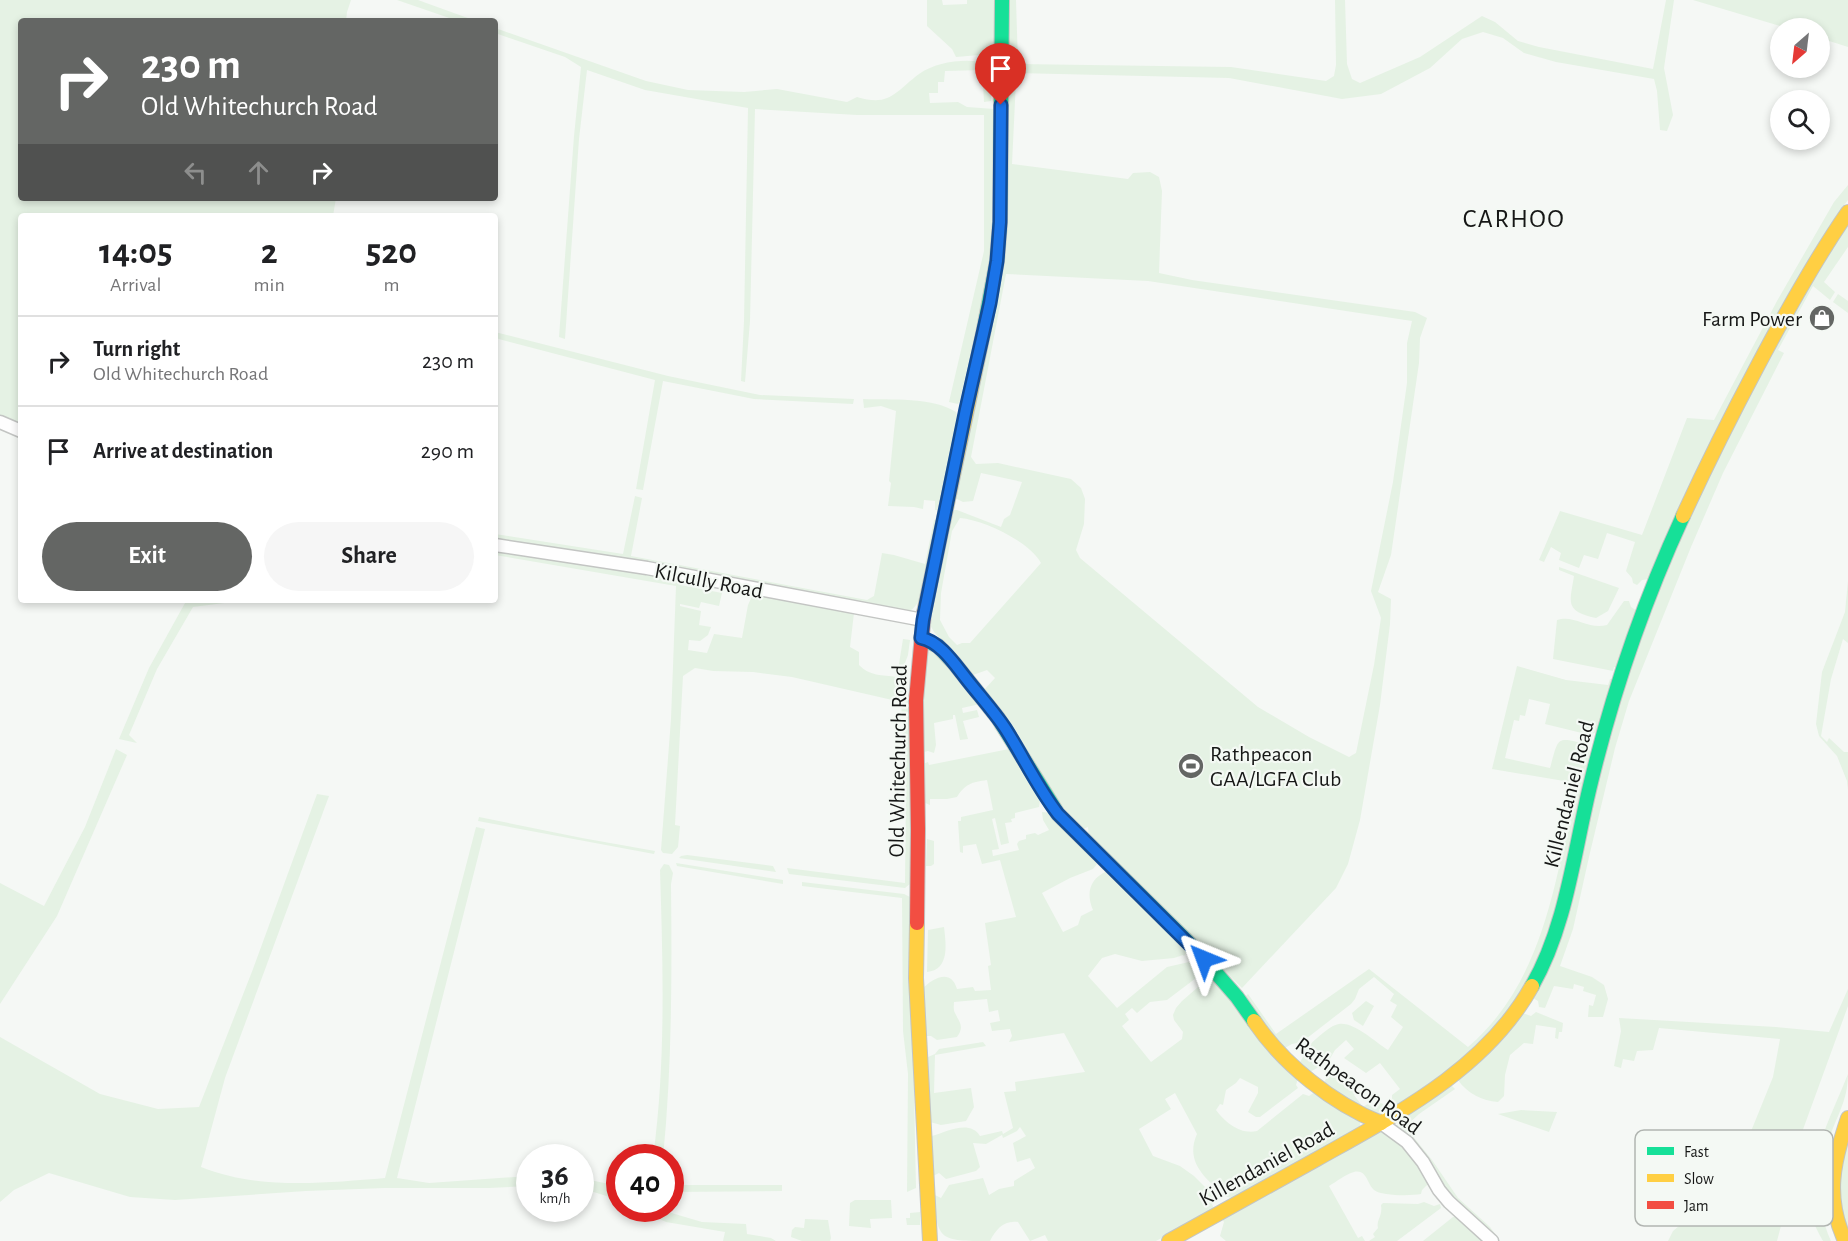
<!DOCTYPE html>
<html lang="en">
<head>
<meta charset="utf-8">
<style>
  :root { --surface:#fff; --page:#f6f6f6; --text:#202124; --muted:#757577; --line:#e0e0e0; --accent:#646664 }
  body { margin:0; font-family:"Alegreya Sans",sans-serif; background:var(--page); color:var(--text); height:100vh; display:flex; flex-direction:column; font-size:22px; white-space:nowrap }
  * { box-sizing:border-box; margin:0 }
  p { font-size:20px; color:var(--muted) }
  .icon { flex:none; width:33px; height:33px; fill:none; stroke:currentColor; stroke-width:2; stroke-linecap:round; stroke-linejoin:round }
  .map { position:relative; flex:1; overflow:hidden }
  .side { position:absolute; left:18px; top:213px; width:480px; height:390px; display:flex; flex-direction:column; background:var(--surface); border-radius:6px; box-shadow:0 3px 9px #0003 }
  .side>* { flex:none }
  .guide { position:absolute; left:18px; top:18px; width:480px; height:183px; border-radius:6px; box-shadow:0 3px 9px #0003; background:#646664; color:#fff; overflow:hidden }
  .needle { width:39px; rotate:208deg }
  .buttons { position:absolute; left:1770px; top:18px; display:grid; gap:12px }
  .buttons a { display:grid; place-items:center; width:60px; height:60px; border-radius:50%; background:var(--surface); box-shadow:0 3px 9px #0003; font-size:30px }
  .speed { position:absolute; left:516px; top:1144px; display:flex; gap:12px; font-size:30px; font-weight:700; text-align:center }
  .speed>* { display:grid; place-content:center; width:78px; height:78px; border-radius:50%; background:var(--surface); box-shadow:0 3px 9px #0003; line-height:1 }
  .speed small { font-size:15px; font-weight:400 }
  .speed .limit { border:9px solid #d22; background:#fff; color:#111 }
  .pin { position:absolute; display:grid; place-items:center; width:51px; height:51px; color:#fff; margin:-62px -26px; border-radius:50% 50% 50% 0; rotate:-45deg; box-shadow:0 0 6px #0007 }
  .pin .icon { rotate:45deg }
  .me { position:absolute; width:66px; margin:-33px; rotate:316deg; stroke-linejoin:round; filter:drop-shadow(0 0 4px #0008) }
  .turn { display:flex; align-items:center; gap:21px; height:126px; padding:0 24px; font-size:27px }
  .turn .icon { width:78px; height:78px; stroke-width:2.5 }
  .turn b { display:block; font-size:42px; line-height:51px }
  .lanes { display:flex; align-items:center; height:57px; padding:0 24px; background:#0003; justify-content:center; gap:30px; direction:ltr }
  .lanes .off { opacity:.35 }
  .eta { display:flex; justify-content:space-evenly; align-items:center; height:102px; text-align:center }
  .eta b { font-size:36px; font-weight:700; line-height:42px }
  .button { display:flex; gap:12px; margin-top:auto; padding:12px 24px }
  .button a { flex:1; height:69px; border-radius:36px; background:var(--accent); color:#fff; font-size:24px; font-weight:700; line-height:69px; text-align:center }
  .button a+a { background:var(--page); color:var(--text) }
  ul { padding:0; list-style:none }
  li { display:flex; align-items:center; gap:18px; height:90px; padding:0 24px; border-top:2px solid var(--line) }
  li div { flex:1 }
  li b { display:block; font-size:22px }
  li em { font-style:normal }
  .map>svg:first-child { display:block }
  .green { fill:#e5f2e4; fill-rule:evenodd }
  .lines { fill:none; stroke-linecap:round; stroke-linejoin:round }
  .street-casing { stroke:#c3c5c3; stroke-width:15 }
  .fast-casing { stroke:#c3c5c3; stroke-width:16 }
  .slow-casing { stroke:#c3c5c3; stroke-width:16 }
  .jam-casing { stroke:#c3c5c3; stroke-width:16 }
  .street { stroke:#fefefe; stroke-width:12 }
  .fast { stroke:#16e098; stroke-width:14 }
  .slow { stroke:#ffcf43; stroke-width:14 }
  .jam { stroke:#f24e42; stroke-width:14 }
  .route-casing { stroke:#114b97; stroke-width:15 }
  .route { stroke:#1a73e8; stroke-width:10 }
  .labels { text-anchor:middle; stroke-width:4.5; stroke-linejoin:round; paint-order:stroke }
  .poi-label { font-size:22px; fill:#161716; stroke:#f4f9f4; text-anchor:end }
  .street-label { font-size:22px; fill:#161716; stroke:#f4f9f4 }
  .quarter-label { font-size:26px; letter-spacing:1.5px; fill:#161716; stroke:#f4f9f4 }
  .key { fill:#f4f9f4; stroke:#b1b5b1; stroke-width:1.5 }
  .key-label { font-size:16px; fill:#161716 }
</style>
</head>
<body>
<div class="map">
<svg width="1848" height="1241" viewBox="0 0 1848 1241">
  <rect width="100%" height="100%" fill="#f5f8f5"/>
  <g class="green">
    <path d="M0,0H351L347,12L346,21H21V198H336L333,216H21V426L0,419Z"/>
    <path d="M397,0H418L476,21H458Z"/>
    <path d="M927,0H942L943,5L967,4V0H996V47L991,54L956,57L952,49L927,26Z"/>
    <path d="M1007,0H1016L1018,64L1231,67L1326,81L1334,76L1336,65L1335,0H1345L1347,64L1352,79L1360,83L1420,57L1482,16L1495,22L1518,41L1539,47L1653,69L1666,0H1674L1664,68L1673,115L1667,131L1660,130L1657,91L1654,79L1556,62L1524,53L1503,38L1483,32L1462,39L1430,68L1381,94L1342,99L1229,78L1015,73L1008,67Z"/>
    <path d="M1693,0H1848V47L1820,38V28H1787Z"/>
    <path d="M495,28L646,81L688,90L744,92L777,89L847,102L857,97C890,107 895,92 919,74C937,61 967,58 988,63L990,66V77L983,76L982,70L945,71L944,82H938V93H929L930,103L958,102L967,107L994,109L991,261L960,401L958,404L949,402L984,251V115H857L755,109L750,321L745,382L741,381L744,321L748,108L645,90L587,70L579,139L565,339L559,337L574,136L581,67L565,57L495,33Z"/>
    <path d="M1016,80L1012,164L1128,179L1133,173L1150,172L1159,177L1162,191L1159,273L1192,280L1415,312L1427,318L1420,338L1419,363L1391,555L1378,592L1391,599L1390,624L1380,705L1360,820L1348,864L1336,888L1242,988L1089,838L1088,827L1083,829L1067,820L983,691L995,678L987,670L973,675L934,632L929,623L953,510H957L1001,527L1004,519L1010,515L1022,482L981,473L973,501L963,502L955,498L992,324L1009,87ZM1006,274L1148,281L1412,321L1407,343V383L1393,482L1371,591L1381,618L1374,665L1356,753L1349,757L1309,737L1258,707L1080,558L1076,550L1084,524L1085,499L1081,488L1071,479L998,463L976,464L971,457ZM960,518C984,520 1030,542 1041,563L970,643H962L957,645L949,637L940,620L941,593L952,531Z"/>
    <path d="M987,81H991V101L984,102L983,83H987Z"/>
    <path d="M1848,185V200L1842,208L1649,579L1642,580L1637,585L1633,583L1632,578L1626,571L1635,542L1607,533L1598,559L1584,555L1579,568L1559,560L1561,553L1551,547L1544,562L1539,560L1560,511L1642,535L1687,418L1714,420L1777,301L1834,202Z"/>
    <path d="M1848,221V247L1824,282L1835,292L1830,300L1813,286L1778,350L1784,353L1723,473L1691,547L1629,701L1615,748L1589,857L1573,929L1560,966L1592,977L1604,985L1608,999L1603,1017H1588L1589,1005L1593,1006L1596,995L1583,991L1584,987L1574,984L1573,989L1554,986L1545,1008L1539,1007L1538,1001L1533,998L1613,717L1675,546L1773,348Z"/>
    <path d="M1838,294L1848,301V313L1833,302Z"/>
    <path d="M495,332L668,376L760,395L854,399L853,404L754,399L663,381L643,490L636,489L655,380L495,338Z"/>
    <path d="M863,399C890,400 933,397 956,412L958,418L939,510H935V501L924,500L923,509L914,507L888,506L891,483L889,481L896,411L881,406L864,408Z"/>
    <path d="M635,496L642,498L631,556L867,600L874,596L882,553L894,555L925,564L934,520H937L921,596C910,621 900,611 878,605L495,541V534L623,554Z"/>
    <path d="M495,549L632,569L681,580V585L722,593L719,606L701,602L699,608L680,604V606L701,611L699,625L711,627L708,635L700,641L689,640L688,650L707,653L714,634L742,638L748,605L753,594L854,613L850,647L859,652V665C869,676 882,675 897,677L908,699L911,749V883L905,888L789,874L787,868L905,883L906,788L901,702L792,677L753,672L713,671L695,668L683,676L675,825L680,826L678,847L672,854L663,853L661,850L671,719L676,586L495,555Z"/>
    <path d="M1559,567L1619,588L1608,611L1596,618C1564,611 1570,602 1574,576L1559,570Z"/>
    <path d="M1848,581V643L1843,639L1831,679L1821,736L1827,742L1829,738L1844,752H1848V790L1847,781L1837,756L1819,736L1816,724L1822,672L1845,612Z"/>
    <path d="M184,600H248L193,607L157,669L129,735L137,743L119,739L149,668L185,603Z"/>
    <path d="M1624,601H1629L1631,607L1637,611L1617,667H1614L1613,671L1553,659L1557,620C1574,614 1588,630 1607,625Z"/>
    <path d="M903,639L910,640L908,655L902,671L898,670Z"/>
    <path d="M931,651L936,652L980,704L962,708L963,713L977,710L979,717L963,721L968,739L960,740L955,715H953V719L934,723L936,745L934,753L928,751L924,752L921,725L927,652Z"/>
    <path d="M1517,666L1566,680L1608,685L1610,679H1614L1596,732L1590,735L1545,724L1550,704L1529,699L1525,716L1520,715L1519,721L1514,720L1505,758L1550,768C1559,737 1555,736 1588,745L1590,751L1558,902L1531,975L1501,1023L1451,1069L1383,1114H1370L1323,1085L1329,1072L1331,1071H1336L1357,1092L1354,1095L1363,1107L1369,1103L1372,1107L1379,1102L1385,1105L1392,1099V1095L1400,1089L1380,1063L1366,1073L1344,1058L1354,1049L1346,1040L1335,1050L1328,1062L1308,1073L1299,1064L1303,1057L1302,1052C1310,1045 1329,1025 1339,1024C1355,1022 1376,1043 1388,1050L1403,1027L1391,1017L1397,1005L1390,1001L1394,994L1374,977L1359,989L1355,999L1351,1004L1302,1042L1292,1044L1283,1049L1245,997L1248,994L1276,1034L1369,969L1468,1047C1543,983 1556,881 1575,790L1564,781L1492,769Z"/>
    <path d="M997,726L1040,800L1039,807L1015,813V818L1011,819L1012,822L1005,823L1009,843L1001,845L995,818L992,819L999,849L992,850L993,856L1019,850L1017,844L1019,841L1026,839V835L1035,833L1038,835L1049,830L1043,820L1042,812L1051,813L1097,864L1093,869L1070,878L1042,893L1063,932L1078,925L1081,916L1093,910C1086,894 1089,879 1107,871L1187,951L1184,956L1183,955L1174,958L1142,961L1115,954L1102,958L1088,976L1117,1008L1167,967L1189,962L1200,975L1167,1000L1150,1002L1137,1013L1132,1008L1125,1014L1129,1020L1122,1026L1151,1062L1182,1039L1183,1032L1174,1020L1173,1015L1176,1008L1182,1001L1205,981H1214L1298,1078L1296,1085L1298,1088L1260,1117H1256L1248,1112L1258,1093V1087L1240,1078L1236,1083L1226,1090L1223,1105L1220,1104L1216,1110C1225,1122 1240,1135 1257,1131L1303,1094L1309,1096L1315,1092L1360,1122V1127L1232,1198L1227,1197C1207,1180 1184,1163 1197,1134L1175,1093L1165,1099L1171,1109L1139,1129L1153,1156L1180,1166L1194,1176L1215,1197L1212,1204L1214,1209L1156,1241H1048L1045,1235L1030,1241L1018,1222C1004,1220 996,1229 990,1241C939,1241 938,1241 933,1194L941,1198L949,1185L983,1178L989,1195L999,1189L1014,1186V1181L1035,1168L1030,1158L1017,1162L1013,1143L1026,1136L1020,1127L1017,1131L1003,1138L1002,1135L986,1144L973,1143L980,1167L976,1171L946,1179L939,1173L933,1176L932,1136C946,1132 970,1119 980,1136L1002,1131L1003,1134L1013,1128L1004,1092L1016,1091L1015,1082L1085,1072L1064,1033L1009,1042L1012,1036L1010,1029L992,1031L990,1023L1000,1021L998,1010L989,1012L987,999L954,1002C954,1005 953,1009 955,1013C959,1022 965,1026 957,1037L937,1040L931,1036H926L922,989C933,978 951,968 957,989L973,987L975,991L991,990L988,966L991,965L985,923L1016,917L1000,860L982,864L976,844L963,846V853L960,852L958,821H961V817L993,810L987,780C972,782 965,784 957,797L947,799H930V805L923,802V764L928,762L929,765L1009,749L996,730L994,729Z"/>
    <path d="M116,749L127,755L57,916L0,1004V883L44,906L85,827Z"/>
    <path d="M317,794L329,796L225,1078L201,1167C258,1190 325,1183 385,1178L476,827L485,829L397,1178L429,1183L529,1176V1186L489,1188H385L306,1191L175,1200L130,1197L49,1173L14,1190L0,1202V1037L100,1094L158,1109L199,1107L253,969Z"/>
    <path d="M479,817L582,838L655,851L654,854L478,821Z"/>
    <path d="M927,839L934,841V864L931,866H926Z"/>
    <path d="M687,855L773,866L776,872L679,858L681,856Z"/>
    <path d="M676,863L783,880V884L677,866Z"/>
    <path d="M664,864L669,865L673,873L671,884C672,976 672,1067 663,1158H653C666,1063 663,965 660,870Z"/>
    <path d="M802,882L904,894L910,897L916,1188L907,1192L908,1074L903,1031L902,898L802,886Z"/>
    <path d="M944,927C946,944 950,970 927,972L928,930Z"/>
    <path d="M1848,989V1006L1797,1146L1791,1187L1777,1241H1668L1673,1231L1714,1197L1741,1156L1773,1077L1780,1039L1659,1028L1653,1050L1637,1051L1634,1061L1623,1059L1621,1068L1614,1066L1621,1031L1619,1018L1776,1027L1829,1032Z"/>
    <path d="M1366,1001L1374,1006L1363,1026L1354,1020L1352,1013Z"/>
    <path d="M1536,1012L1563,1023L1562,1032H1559L1558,1039L1555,1038L1556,1028L1536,1025L1533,1044L1524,1043L1510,1055L1505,1075L1504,1096L1498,1102C1482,1101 1467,1093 1458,1080L1523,1013L1531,1016Z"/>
    <path d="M983,1042L986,1046L935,1055L934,1093L971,1088L974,1107L966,1121L941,1125L930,1122L928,1057L935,1054L939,1049Z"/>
    <path d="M1848,1074C1848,1095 1841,1109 1833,1128C1818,1165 1814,1203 1831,1241H1823C1818,1232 1812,1221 1811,1211C1805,1164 1831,1117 1848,1074Z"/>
    <path d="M1451,1085L1455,1089L1419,1114L1407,1125L1411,1134L1432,1160L1458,1198L1490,1227L1500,1241H1495L1461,1208L1397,1128V1124L1401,1119Z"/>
    <path d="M1521,1110L1557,1112L1549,1132L1498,1114Z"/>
    <path d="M1382,1132C1406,1139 1417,1163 1429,1183L1422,1190L1421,1194C1411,1196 1381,1196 1374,1190C1367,1184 1367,1169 1354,1172C1346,1174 1336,1182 1329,1186L1358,1238L1362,1236L1365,1241H1226L1220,1236L1224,1222L1222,1219L1377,1133Z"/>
    <path d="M1848,1135V1233C1836,1199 1839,1169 1848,1135Z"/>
    <path d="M580,1178L619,1186V1200L581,1188Z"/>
    <path d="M671,1185H782V1191L671,1192Z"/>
    <path d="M855,1200H891L892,1218L870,1219L871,1228L849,1226L850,1203Z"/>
    <path d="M1424,1202L1434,1206L1440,1204L1441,1208L1397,1241H1369L1375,1237L1373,1234L1378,1228C1376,1220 1383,1216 1381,1205L1383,1203L1418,1204Z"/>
    <path d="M637,1209H658L702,1222L746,1224L747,1234L771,1238L776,1241H723L725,1232L666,1222Z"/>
    <path d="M920,1212V1225H907L906,1218H910V1213Z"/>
    <path d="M1453,1217H1460L1486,1241H1423Z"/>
    <path d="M805,1219L828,1220L831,1238L830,1241H802L791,1237L792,1230L795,1227L804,1228Z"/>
  </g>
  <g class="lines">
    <g class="street-casing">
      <g id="street">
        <path d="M0,422L21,431"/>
        <path d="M495,545L647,568L923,620"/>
        <path d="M1381,1123L1407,1142L1423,1162L1439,1190L1449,1202L1492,1241"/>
      </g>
    </g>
    <g class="fast-casing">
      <g id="fast">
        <path d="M984,329L997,261L1000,222L1002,0"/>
        <path d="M921,638L938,646L954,663L998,718L1058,814L1196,950L1237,997L1254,1021"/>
        <path d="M1532,986C1567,925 1574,850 1591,782C1613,691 1644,601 1683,516"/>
      </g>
    </g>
    <g class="slow-casing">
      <g id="slow">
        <path d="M1683,516C1706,466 1731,416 1757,367C1785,314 1814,261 1848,212"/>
        <path d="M924,613L984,329"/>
        <path d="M917,923L916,978L930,1241"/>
        <path d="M1254,1021C1283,1064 1333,1104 1381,1123"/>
        <path d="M1169,1241C1218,1214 1268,1186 1317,1159C1397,1114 1486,1069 1532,986"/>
        <path d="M1845,1241C1825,1197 1833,1162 1848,1118"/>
      </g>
    </g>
    <g class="jam-casing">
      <path id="jam" d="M917,923L918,829L916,700L924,613"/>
    </g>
    <use href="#street" class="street"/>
    <use href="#fast" class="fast"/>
    <use href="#slow" class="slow"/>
    <use href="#jam" class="jam"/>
  </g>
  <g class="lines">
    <g class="route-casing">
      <path id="route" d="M1001,105L1000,222L997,261L990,303L966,409L923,620L921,638C939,641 954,663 965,677C978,694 993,710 1005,728C1023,756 1037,787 1058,814L1204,959"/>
    </g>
    <use href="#route" class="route"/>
  </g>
  <defs>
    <g id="shop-disc" transform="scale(1.35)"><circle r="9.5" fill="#646664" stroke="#f4f9f4"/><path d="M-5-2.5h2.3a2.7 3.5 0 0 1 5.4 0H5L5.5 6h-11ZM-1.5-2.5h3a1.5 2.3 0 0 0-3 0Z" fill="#fff"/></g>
    <g id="stadium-disc" transform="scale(1.35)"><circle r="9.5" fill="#646664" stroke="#f4f9f4"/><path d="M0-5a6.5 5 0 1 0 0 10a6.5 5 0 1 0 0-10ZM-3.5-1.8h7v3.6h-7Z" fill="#fff"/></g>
  </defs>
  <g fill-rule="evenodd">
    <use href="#shop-disc" x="1822" y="318"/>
    <use href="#stadium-disc" x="1191" y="766"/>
  </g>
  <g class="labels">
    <g class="poi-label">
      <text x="1802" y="326">Farm Power</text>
      <text x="1210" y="761" text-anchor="start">Rathpeacon<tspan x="1210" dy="25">GAA/LGFA Club</tspan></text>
    </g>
    <g class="street-label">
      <text transform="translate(709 580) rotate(11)" y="8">Kilcully Road</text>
      <text transform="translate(897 761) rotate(-89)" y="8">Old Whitechurch Road</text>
      <text transform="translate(1568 794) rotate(-76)" y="8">Killendaniel Road</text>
      <text transform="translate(1359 1085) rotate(36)" y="8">Rathpeacon Road</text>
      <text transform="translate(1266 1163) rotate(-29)" y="8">Killendaniel Road</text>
    </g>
    <g class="quarter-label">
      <text x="1514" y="227">CARHOO</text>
    </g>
  </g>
  <rect x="1635" y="1130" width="198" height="96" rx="9" class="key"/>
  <rect x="1647" y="1147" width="27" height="8" fill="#16e098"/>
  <rect x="1647" y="1174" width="27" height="8" fill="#ffcf43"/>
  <rect x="1647" y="1201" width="27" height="8" fill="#f24e42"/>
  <g class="key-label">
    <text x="1684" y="1157">Fast</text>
    <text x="1684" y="1184">Slow</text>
    <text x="1684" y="1211">Jam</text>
  </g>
</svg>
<div class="buttons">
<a><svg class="needle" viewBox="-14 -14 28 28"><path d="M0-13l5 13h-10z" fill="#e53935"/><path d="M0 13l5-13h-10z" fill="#757577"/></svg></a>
<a><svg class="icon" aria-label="search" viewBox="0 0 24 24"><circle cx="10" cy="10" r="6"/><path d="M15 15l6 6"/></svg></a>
</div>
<div class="speed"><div>36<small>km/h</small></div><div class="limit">40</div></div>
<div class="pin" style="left:1001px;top:105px;background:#d93025"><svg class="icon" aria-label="arrive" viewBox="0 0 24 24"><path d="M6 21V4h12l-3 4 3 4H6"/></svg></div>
<svg class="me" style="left:1204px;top:959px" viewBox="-20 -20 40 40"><path d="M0-17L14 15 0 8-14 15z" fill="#1a73e8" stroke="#fff" stroke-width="4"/></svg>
<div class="guide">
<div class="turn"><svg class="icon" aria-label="right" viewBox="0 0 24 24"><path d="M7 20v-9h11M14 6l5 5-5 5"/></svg><div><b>230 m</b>Old Whitechurch Road</div></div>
<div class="lanes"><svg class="icon off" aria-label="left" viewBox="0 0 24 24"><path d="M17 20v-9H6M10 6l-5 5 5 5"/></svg><svg class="icon off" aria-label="ahead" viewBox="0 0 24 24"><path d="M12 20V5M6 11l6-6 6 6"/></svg><svg class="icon" aria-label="right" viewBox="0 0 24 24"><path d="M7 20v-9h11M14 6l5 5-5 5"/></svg></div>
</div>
<section class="side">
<div class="eta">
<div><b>14:05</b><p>Arrival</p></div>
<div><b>2</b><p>min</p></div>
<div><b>520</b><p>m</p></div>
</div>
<ul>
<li><svg class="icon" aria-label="right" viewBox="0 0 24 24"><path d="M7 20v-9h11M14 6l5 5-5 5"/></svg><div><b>Turn right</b><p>Old Whitechurch Road</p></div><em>230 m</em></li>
<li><svg class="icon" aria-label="arrive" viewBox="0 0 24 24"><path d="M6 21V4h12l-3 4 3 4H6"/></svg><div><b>Arrive at destination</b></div><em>290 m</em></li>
</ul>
<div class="button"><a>Exit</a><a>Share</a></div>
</section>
</div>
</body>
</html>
